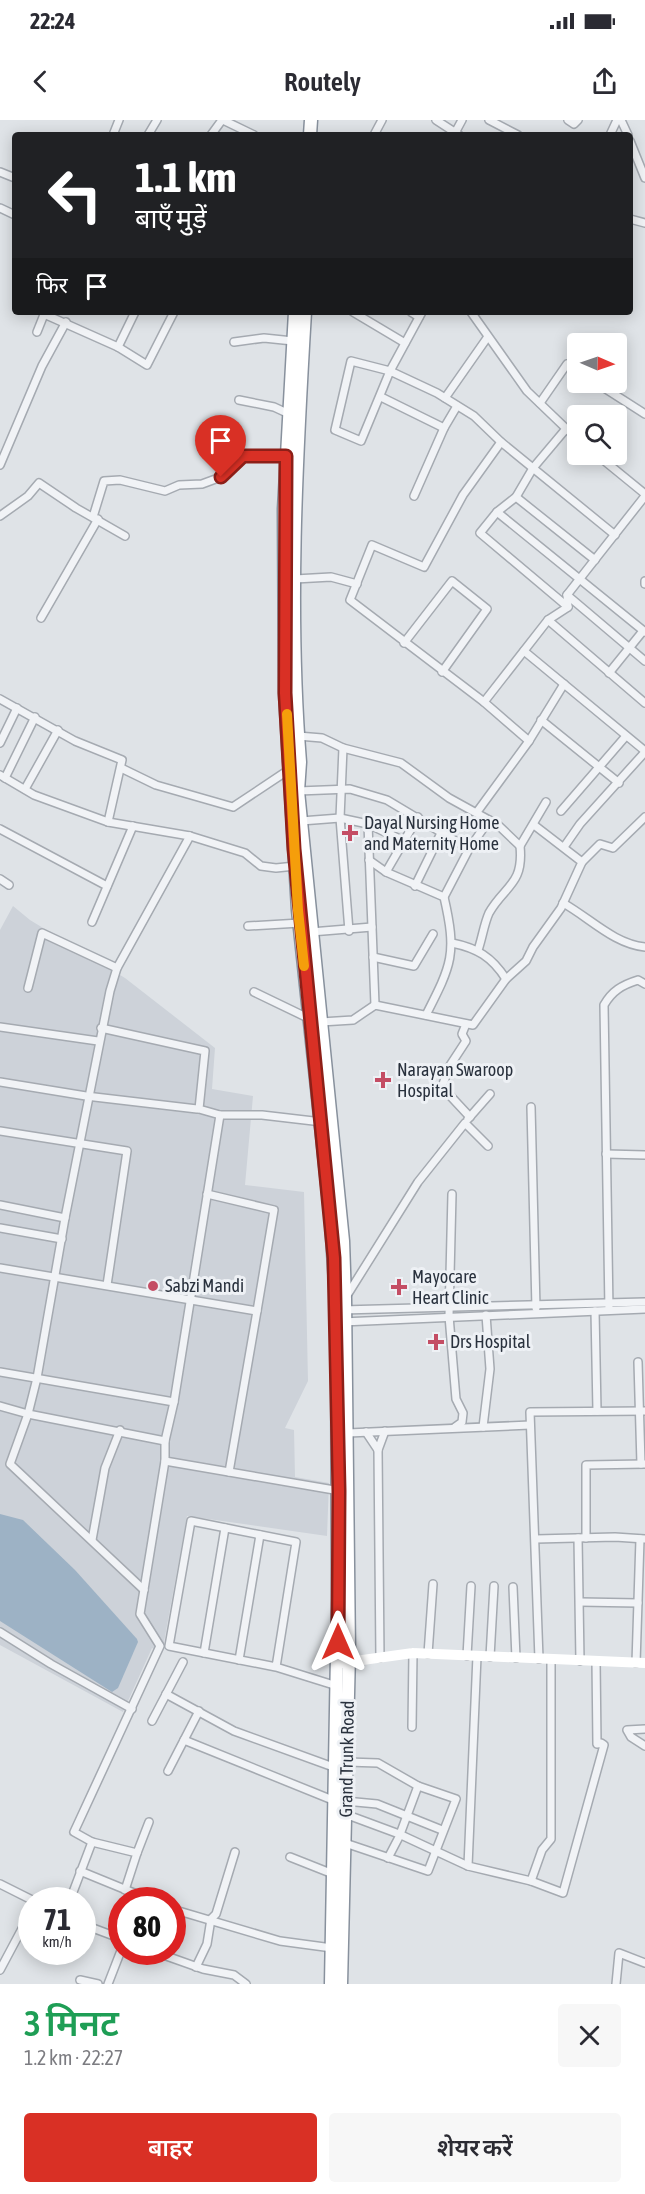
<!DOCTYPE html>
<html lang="hi">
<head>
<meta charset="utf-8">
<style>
  :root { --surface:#fff; --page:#f7f7f7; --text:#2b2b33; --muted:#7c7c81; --accent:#d93025 }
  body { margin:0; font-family:"Asap Condensed","Noto Sans Devanagari",sans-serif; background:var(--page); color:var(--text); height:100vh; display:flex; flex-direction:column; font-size:22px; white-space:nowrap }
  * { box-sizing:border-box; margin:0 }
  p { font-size:20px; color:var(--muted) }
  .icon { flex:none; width:33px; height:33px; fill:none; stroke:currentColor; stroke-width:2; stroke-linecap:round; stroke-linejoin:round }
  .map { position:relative; height:1864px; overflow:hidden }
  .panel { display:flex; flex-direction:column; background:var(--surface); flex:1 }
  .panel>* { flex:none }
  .guide { position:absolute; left:12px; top:12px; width:621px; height:183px; border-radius:6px; box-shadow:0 3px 15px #0003; background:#202124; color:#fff; overflow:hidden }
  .needle { width:39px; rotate:92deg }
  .tools { position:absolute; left:567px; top:213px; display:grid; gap:12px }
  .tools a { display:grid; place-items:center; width:60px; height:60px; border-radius:6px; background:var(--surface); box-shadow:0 3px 15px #0003; font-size:30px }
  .speed { position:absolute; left:18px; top:1767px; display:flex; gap:12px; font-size:30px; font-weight:700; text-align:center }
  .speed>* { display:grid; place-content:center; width:78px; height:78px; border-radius:50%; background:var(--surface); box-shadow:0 3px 15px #0003; line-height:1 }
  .speed small { font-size:15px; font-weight:400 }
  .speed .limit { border:9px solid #d22; background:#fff; color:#111 }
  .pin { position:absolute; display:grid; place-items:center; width:51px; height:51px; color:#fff; margin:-62px -26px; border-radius:50% 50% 50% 0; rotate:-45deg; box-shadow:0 0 6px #0007 }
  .pin .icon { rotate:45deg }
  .me { position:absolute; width:66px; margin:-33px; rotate:0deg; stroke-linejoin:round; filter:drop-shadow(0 0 4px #0008) }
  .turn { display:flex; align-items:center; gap:21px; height:126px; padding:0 24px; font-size:27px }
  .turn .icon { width:78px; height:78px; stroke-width:2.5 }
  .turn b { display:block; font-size:42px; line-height:51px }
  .then { display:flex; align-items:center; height:57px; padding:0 24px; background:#0003; gap:12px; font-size:22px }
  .round { display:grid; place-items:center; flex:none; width:63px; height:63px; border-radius:6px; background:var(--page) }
  .overview { display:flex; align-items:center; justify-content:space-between; height:102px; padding:0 24px }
  h1 { font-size:36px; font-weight:600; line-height:45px; color:#1e9e55 }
  .primary-button { display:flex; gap:12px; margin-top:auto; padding:12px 24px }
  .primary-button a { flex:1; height:69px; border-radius:6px; background:var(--accent); color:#fff; font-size:24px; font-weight:600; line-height:69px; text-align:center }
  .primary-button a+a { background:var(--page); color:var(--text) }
  .status { display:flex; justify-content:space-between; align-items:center; height:42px; padding:0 30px; background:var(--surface); direction:ltr }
  .status svg { height:16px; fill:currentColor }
  header { display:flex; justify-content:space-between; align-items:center; height:78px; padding:0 24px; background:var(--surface); font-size:27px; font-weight:600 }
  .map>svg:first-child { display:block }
  .built { fill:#cdd2d9 }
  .water { fill:#9db2c5 }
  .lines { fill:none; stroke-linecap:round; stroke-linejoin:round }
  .street-casing { stroke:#a5aab1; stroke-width:10 }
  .highway-casing { stroke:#88919d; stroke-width:15 }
  .street { stroke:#f1f3f6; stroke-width:7 }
  .secondary { stroke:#fff; stroke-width:10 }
  .highway { stroke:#fff; stroke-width:12 }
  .route-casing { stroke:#8d1f18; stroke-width:15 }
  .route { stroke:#d93025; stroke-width:10 }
  .slow { stroke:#f59e0b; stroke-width:10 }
  .poi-dot { fill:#c44d64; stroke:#eef1f5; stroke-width:2 }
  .labels { text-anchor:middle; stroke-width:6; stroke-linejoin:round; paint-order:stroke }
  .poi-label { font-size:18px; fill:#29313d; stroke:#eef1f5; text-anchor:start }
  .street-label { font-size:18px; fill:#29313d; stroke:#eef1f5 }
</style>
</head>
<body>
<div class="status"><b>22:24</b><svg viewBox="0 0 49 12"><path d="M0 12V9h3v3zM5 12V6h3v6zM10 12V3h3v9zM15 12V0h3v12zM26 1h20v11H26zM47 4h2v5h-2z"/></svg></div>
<header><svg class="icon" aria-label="back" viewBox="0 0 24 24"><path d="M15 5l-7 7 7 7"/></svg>Routely<svg class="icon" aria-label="share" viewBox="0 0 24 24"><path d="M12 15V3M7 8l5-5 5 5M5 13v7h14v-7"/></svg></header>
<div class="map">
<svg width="645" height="1864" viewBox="0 0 645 1864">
  <rect width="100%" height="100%" fill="#dfe3e7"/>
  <path class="built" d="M13,786L30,800L125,858L215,928L212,969L253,976L245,1065L304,1072L308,1261L285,1308L294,1310L295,1357L329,1363L327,1416L187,1396L162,1533L152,1528L123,1592L0,1525V810Z"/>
  <path class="water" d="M0,1394L23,1400L75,1450L137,1519L138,1522L118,1568L112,1572L0,1501Z"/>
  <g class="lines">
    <g class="street-casing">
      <g id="street">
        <path d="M223,0L254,15"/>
        <path d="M436,0L459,15"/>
        <path d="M489,0L518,15"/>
        <path d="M568,0L574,4L578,0"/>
        <path d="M621,0L628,15"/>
        <path d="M455,13L462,0"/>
        <path d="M113,15L119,0"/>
        <path d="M148,15L157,0"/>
        <path d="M211,15L222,0"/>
        <path d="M374,15L382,0"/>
        <path d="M610,15L617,0"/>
        <path d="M630,21L645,58"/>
        <path d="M0,52L15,58"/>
        <path d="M0,88L15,95"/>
        <path d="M630,99L645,103"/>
        <path d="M353,192L405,223"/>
        <path d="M411,192L419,197"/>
        <path d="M422,192L390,251L361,321L335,310L351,241L390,251L437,273L474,296L501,322L615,415"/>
        <path d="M471,192L527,271L578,320"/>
        <path d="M44,194L118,227L147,245L174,192"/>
        <path d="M37,212L45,192"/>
        <path d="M234,222L264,218L293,221"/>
        <path d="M118,227L135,192"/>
        <path d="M595,262L645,294"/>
        <path d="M381,277L444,308"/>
        <path d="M445,278L487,218"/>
        <path d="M239,280L274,287L287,293"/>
        <path d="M540,283L567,244L578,251"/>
        <path d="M565,310L533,348L516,377L497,392L480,413L568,487"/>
        <path d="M501,322L463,375L424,447L372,425L350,480L484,582L529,621"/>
        <path d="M596,334L645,374"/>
        <path d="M0,345L42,246L66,202"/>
        <path d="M414,376L444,308L457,286"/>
        <path d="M516,377L595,440"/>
        <path d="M497,392L645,512"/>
        <path d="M0,396L28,376L39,363L76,388L125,416"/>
        <path d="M93,397L104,361L120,360L165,371L179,365L202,364L221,357L243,336L286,337"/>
        <path d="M295,459L331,457L357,464"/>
        <path d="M645,461V464"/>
        <path d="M567,475L645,541"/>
        <path d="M41,498L98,399"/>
        <path d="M548,500L645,583"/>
        <path d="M404,523L452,461L487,489L442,552"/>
        <path d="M524,531L645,631"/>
        <path d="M609,553L643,511"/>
        <path d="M0,579L75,621L122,640L108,702"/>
        <path d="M484,582L548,500L568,487L567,475L645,376"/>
        <path d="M541,600L619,663"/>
        <path d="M298,616L322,618L343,628L401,643L449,678L498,705L520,726C524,765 504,766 489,793C484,804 482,819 478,830"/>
        <path d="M0,623L17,588"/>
        <path d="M343,628L340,698L349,811"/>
        <path d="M121,648L156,665L233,687L290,649"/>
        <path d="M0,655L34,675L108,702L190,716L245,733L261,746L276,748L295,746"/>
        <path d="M5,658L35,597"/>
        <path d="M25,669L58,610"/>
        <path d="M298,671L350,669L387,680L469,729L444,777"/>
        <path d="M561,691L626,616"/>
        <path d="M477,692L529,621L564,564"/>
        <path d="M301,701L340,698L368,704L375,885"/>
        <path d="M368,704L404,721"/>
        <path d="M0,709L107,766"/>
        <path d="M520,726L546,682"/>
        <path d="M564,727L580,704L645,632"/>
        <path d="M469,729L489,700"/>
        <path d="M369,740L386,752L444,777C457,834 452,844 426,895"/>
        <path d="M582,742L600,724L613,728L645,697"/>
        <path d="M386,752L418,697"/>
        <path d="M0,759L9,765"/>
        <path d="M415,766L442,711"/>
        <path d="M563,783C590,798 614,824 645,827"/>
        <path d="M92,802L133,706"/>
        <path d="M248,806L300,803"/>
        <path d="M311,812L372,807"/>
        <path d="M452,823C477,828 492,837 506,859"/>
        <path d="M373,837L414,846L433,814"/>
        <path d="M28,868L42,813L117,848"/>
        <path d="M254,872L310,899"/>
        <path d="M321,902L353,900L375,885L473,905L506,859L526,841L533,827L561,788L582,742L534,705"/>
        <path d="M466,904L462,914L466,921L449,947L442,967L470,997"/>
        <path d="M0,907L98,921"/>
        <path d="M101,908L205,931L199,989L220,995L174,1282L165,1321V1341L140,1494L160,1526L74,1712L92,1722L137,1733L125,1770"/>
        <path d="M0,962L86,976L197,989"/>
        <path d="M531,987L536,1188"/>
        <path d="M220,995H262L322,1002"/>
        <path d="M468,999L490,974"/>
        <path d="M0,1011L127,1031L107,1165"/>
        <path d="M606,1034L645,1035"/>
        <path d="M207,1074L274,1090L257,1191"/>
        <path d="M452,1074L449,1196L456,1279L463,1293L462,1302L455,1307"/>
        <path d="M0,1085L65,1098"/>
        <path d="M0,1108L62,1119"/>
        <path d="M0,1148L257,1191L229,1352"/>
        <path d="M346,1177L418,1062L465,1003L488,1026"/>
        <path d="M342,1190L645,1182"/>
        <path d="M609,1190L604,885C612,871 622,865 638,860L645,864"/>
        <path d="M595,1191L597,1291"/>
        <path d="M342,1202L645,1189"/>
        <path d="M638,1242L641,1344"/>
        <path d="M0,1252L174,1282"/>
        <path d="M0,1286L28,1294L165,1321"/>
        <path d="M483,1307L490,1249L486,1195"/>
        <path d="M366,1312L378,1330L385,1311"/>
        <path d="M348,1313L530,1305"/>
        <path d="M378,1330L380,1538"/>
        <path d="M165,1341L340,1371"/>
        <path d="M578,1418L580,1541"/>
        <path d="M586,1418V1345L645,1344"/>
        <path d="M536,1419L615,1417L645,1419"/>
        <path d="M92,1420L105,1348L120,1310"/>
        <path d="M513,1467L516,1538"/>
        <path d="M144,1470L10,1344L28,1294L37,1258L65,1098L110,871L117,848L190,716"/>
        <path d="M580,1482L638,1483"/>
        <path d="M0,1512L51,1544L132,1589"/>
        <path d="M204,1533L225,1408"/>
        <path d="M428,1534L433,1464"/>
        <path d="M467,1536L471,1466"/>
        <path d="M477,1536L468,1746L531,1761L563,1773L604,1625L601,1623L597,1624L596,1541"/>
        <path d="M490,1537L494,1466"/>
        <path d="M539,1539L530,1292L645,1291"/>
        <path d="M239,1540L260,1415"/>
        <path d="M636,1543L640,1419"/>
        <path d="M276,1547L296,1422L191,1401L169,1526L276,1547L337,1566"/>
        <path d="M166,1574L234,1611L336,1648"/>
        <path d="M152,1601L183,1542"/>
        <path d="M412,1607L413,1533"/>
        <path d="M645,1609L627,1610L631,1617L645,1626"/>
        <path d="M184,1620L335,1681"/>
        <path d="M168,1651L199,1591"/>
        <path d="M345,1681L377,1684L442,1710"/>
        <path d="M345,1694L399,1714L468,1746"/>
        <path d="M345,1723L428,1751L456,1679L418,1666L378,1643L347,1642"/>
        <path d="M137,1733L149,1702"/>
        <path d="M290,1737L333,1754"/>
        <path d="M388,1738L399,1717L418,1666"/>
        <path d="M80,1751L151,1780"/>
        <path d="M531,1761L542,1730L551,1719V1539"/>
        <path d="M0,1764L32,1780"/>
        <path d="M70,1780L92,1722"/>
        <path d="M172,1789L280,1821L332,1828"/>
        <path d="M82,1804L122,1819"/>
        <path d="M155,1832L203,1849L234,1855L246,1864"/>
        <path d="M196,1847L207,1824L211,1799L216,1794L235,1732"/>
        <path d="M0,1850L32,1790"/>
        <path d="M80,1860L98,1864"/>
        <path d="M108,1864L122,1828"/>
        <path d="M616,1864L619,1833L645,1843"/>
      </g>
    </g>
    <g class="highway-casing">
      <g id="highway">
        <path d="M310,15L311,0"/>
        <path d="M295,192L284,389L285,573L298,790L331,1100L337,1194L338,1479L331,1864"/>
        <path d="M305,192C296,342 288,492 300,642L298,671L343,1121L345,1179L349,1533L341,1864"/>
      </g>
    </g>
    <use href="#street" class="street"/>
    <path class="secondary" d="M341,1543L413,1533L645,1543"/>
    <use href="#highway" class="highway"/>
  </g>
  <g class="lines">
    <g class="route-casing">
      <path id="route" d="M221,357L243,336H286L285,573L294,729L334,1138L339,1371L338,1522"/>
    </g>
    <use href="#route" class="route"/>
    <path class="slow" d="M287,594L298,790L304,846"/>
  </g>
  <g class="poi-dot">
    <path d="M347 704h6v6h6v6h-6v6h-6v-6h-6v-6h6z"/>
    <path d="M380 951h6v6h6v6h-6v6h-6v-6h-6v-6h6z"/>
    <circle cx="153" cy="1166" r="6"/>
    <path d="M396 1158h6v6h6v6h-6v6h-6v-6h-6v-6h6z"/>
    <path d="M433 1213h6v6h6v6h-6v6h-6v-6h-6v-6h6z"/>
  </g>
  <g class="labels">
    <g class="poi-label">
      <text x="364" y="709">Dayal Nursing Home<tspan x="364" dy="21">and Maternity Home</tspan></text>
      <text x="397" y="956">Narayan Swaroop<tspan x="397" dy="21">Hospital</tspan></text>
      <text x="412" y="1163">Mayocare<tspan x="412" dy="21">Heart Clinic</tspan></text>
      <text x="165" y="1172">Sabzi Mandi</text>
      <text x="450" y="1228">Drs Hospital</text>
    </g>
    <g class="street-label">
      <text transform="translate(347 1639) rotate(-89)" y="6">Grand Trunk Road</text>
    </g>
  </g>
</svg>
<div class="tools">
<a><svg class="needle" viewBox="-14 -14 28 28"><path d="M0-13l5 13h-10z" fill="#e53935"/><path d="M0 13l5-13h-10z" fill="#7c7c81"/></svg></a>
<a><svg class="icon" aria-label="search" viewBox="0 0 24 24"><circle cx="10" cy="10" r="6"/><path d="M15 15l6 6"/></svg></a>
</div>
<div class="speed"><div>71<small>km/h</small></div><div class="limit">80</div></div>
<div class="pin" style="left:221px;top:357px;background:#d93025"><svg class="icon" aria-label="arrive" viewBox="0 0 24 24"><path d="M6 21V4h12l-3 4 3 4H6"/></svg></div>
<svg class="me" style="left:338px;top:1522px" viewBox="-20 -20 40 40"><path d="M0-17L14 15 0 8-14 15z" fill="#d93025" stroke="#fff" stroke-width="4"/></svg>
<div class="guide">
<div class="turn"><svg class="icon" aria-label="left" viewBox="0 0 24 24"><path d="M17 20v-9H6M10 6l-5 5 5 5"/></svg><div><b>1.1 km</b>बाएँ मुड़ें</div></div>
<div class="then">फिर<svg class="icon" aria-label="arrive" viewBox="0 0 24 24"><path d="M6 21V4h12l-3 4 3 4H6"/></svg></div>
</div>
</div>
<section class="panel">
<div class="overview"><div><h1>3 मिनट</h1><p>1.2 km · 22:27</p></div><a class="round"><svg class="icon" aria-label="close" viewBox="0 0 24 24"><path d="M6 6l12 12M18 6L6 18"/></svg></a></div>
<div class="primary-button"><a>बाहर</a><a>शेयर करें</a></div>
</section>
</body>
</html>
